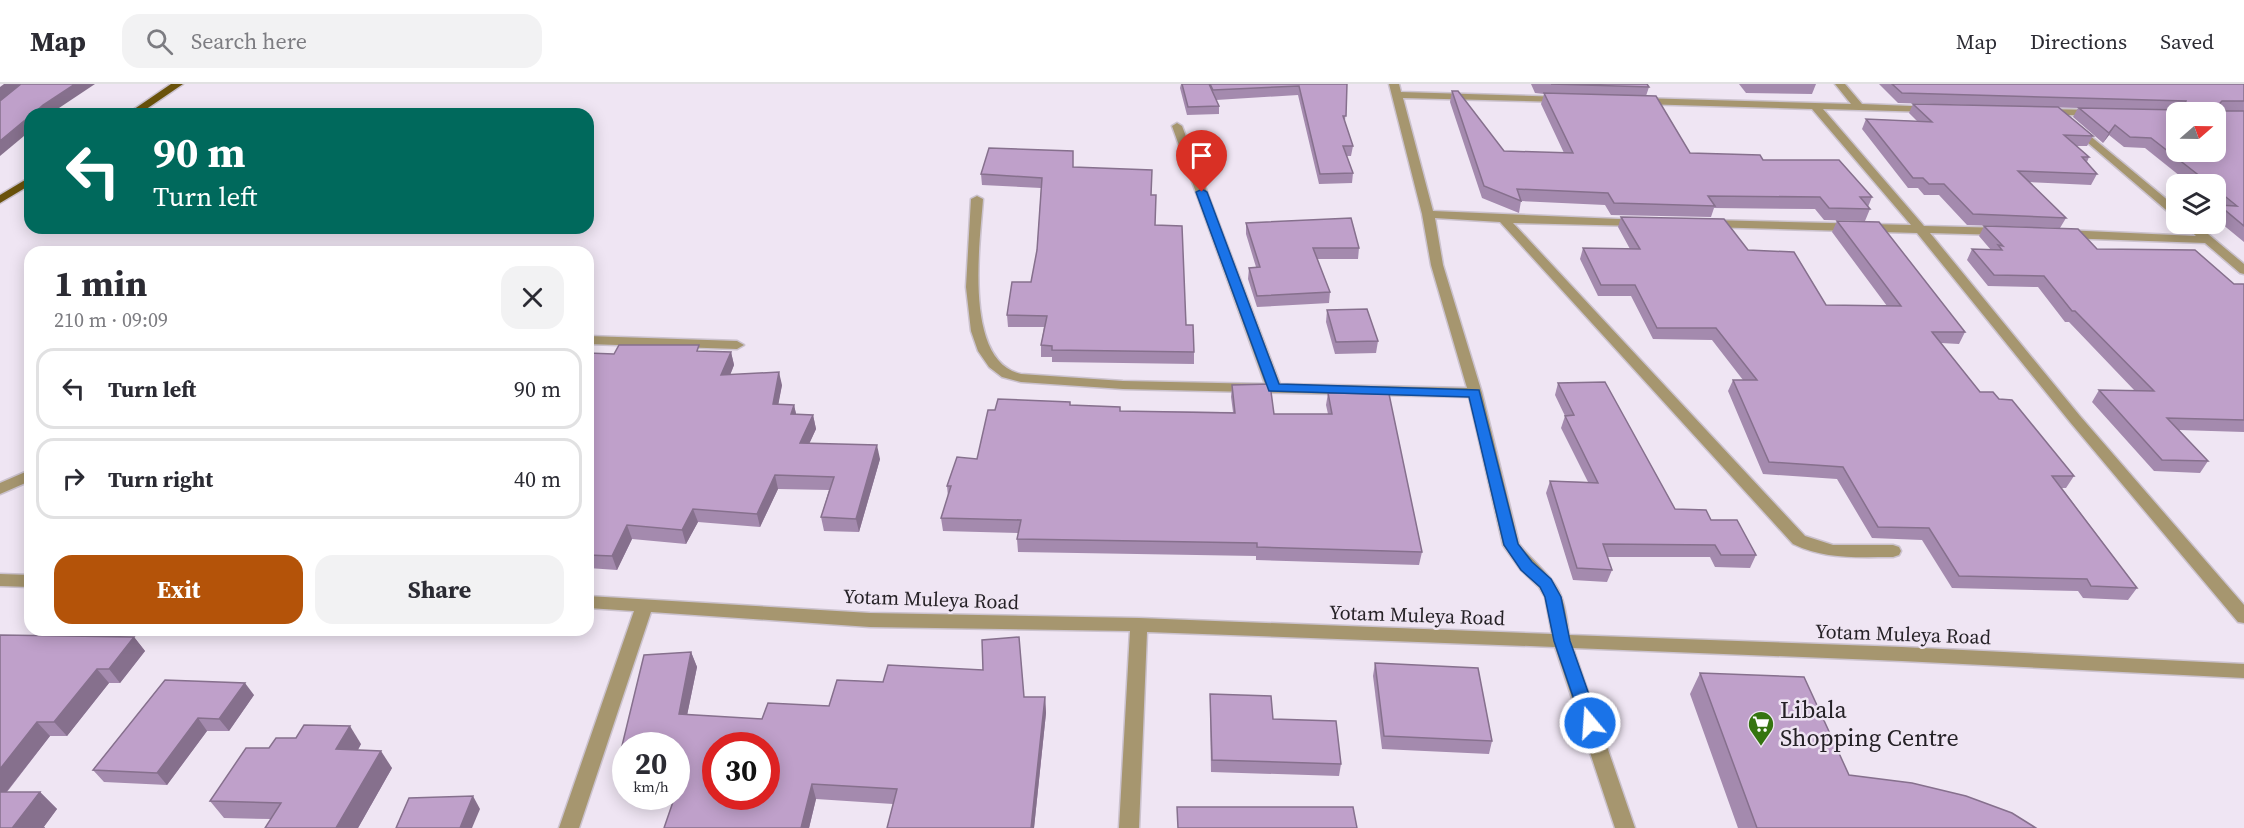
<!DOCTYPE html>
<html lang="en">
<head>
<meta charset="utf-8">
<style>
  :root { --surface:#fff; --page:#f2f2f3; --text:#2b2b33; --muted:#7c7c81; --line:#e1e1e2; --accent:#b45309 }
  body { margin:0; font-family:"Source Serif 4",serif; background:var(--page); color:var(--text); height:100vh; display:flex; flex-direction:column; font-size:22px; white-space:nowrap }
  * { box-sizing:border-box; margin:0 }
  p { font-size:20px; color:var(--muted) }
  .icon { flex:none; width:33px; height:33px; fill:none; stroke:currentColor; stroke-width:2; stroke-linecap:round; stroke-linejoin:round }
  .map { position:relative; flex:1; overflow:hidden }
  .details { position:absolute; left:24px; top:162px; width:570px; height:390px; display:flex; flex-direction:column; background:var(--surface); border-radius:18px; box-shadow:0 3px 15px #0003 }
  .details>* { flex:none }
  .hud { position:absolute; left:24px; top:24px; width:570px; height:126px; border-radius:18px; box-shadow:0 3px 15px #0003; background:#00695c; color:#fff; overflow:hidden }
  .needle { width:39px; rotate:70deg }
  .fabs { position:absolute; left:2166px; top:18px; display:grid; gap:12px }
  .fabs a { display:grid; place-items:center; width:60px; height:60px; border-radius:12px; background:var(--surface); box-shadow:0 3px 15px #0003; font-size:30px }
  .speed { position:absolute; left:612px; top:648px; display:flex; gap:12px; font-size:30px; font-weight:700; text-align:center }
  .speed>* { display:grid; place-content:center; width:78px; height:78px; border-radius:50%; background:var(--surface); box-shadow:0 3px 15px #0003; line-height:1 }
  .speed small { font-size:15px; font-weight:400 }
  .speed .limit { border:9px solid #d22; background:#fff; color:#111 }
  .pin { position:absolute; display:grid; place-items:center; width:51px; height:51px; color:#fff; margin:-62px -26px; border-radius:50% 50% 50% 0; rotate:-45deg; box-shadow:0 0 6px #0007 }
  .pin .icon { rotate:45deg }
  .me { position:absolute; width:66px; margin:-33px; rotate:342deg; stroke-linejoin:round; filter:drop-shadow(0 0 4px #0008) }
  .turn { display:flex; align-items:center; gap:21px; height:126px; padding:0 30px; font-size:27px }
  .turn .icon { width:78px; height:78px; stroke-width:2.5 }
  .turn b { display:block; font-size:42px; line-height:51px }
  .round { display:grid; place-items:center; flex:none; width:63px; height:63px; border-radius:18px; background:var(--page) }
  .head { display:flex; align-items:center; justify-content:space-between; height:102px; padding:0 30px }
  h1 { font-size:36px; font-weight:700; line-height:45px }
  .primary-button { display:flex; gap:12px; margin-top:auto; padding:12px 30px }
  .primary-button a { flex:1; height:69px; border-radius:18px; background:var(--accent); color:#fff; font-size:24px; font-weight:700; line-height:69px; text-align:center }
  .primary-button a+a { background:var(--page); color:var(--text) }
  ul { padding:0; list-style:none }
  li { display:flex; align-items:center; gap:18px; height:81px; margin:0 12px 9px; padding:0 18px; border:3px solid var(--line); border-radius:18px }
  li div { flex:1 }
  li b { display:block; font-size:22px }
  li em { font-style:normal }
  header { display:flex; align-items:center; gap:36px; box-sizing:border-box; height:84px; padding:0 30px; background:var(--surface); border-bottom:2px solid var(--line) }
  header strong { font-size:28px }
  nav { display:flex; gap:33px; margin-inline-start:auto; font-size:21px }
  .search { width:420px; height:54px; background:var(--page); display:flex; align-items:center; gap:15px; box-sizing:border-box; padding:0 21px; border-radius:18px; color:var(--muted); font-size:22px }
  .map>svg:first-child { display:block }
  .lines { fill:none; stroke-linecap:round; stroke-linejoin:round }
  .minor-casing { stroke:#cbc2ce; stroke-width:3 }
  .major-casing { stroke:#cbc2ce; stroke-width:3 }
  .minor { fill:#a6966f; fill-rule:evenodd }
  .major { fill:#6a520b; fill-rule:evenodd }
  .wall { fill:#a48aae; fill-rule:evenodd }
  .shaded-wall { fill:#86708d }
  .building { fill:#bfa0ca; stroke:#86708d; stroke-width:1.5; fill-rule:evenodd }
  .route { fill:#1a73e8; stroke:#114b97; stroke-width:1.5 }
  .labels { text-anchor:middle; stroke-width:5; stroke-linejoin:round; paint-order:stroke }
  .street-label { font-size:20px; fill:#252126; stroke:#efe5f3 }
  .near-poi-label { font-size:24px; fill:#252126; stroke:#efe5f3; text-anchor:start }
</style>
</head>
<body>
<header>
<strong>Map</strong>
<div class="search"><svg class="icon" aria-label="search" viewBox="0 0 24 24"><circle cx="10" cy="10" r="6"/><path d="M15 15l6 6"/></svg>Search here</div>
<nav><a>Map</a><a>Directions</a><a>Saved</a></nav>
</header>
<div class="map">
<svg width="2244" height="744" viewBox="0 0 2244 744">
  <rect width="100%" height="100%" fill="#efe5f3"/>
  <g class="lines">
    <g class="minor-casing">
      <g id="minor">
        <path d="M1389,0H1399L1401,8L1566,13L1567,15L1562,18L1403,14L1433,127L1642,136V140L1638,142L1513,139L1805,452L1833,461H1893L1899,463L1901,467L1899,471L1893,473C1858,473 1826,476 1793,460L1500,138L1435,134L1443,181L1482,309L1519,460C1532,477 1553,492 1561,512C1566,524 1567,538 1569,551L1902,563L2244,580V594L1902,577L1573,564L1635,744H1615L1555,563L1147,548L1139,744H1119L1130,547L870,543L651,528L579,744H559L634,527L588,524V512L870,529L1139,534L1552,550L1545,513L1539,503L1521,486L1503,461L1469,313L1123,305L1021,298L1002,293L989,283L978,267L971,247L966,203L971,115L977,112L983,115C980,159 963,277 1021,290L1123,297L1265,300L1172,42L1177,39L1182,42L1280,300L1467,304L1431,181L1422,130Z"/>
        <path d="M1835,0H1845L1862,20L1935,23L1936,25L1931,28L1823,25L1924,142L2005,144L2007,147L2001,151L1930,149L2080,332L2244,521V539L2238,538L2070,338L1917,149L1706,143V137L1710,136L1911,141L1812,25L1640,20L1635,17L1640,14L1851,20Z"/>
        <path d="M2045,25L2096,26L2101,29L2096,32L2041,30V26Z"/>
        <path d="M2077,41L2176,123V132L2172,131L2073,46L2072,44Z"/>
        <path d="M2183,140H2196L2244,180V190L2240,189L2205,159L2064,154L2058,150L2064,146L2196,152Z"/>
        <path d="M588,252L737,257L744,261L737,265L588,260Z"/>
        <path d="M30,386V397L0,410V399Z"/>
        <path d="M0,490L30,491V503L0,502Z"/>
      </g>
    </g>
    <g class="major-casing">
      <g id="major">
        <path d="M171,0H183L139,30H127Z"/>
        <path d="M30,93V101L0,119V111Z"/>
      </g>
    </g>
    <use href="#minor" class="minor"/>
    <use href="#major" class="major"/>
  </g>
  <g class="wall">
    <path d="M1181,0H1347L1345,38L1353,62L1351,72H1347L1353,89L1352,99L1319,100L1298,11L1216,16L1219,22V30L1187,31L1180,4Z"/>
    <path d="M1531,0H1647L1649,3L1646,12L1690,69L1763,76L1872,113L1868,123L1870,125L1865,137L1824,136L1815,125L1714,124L1711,133L1611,131L1605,121L1521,117L1519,129L1482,114L1450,18L1452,7L1504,67L1564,69L1541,20L1544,10L1535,9Z"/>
    <path d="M1739,0H1816L1812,10L1746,9Z"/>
    <path d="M1879,0H2244V27H2220H2244V158L2216,135V127L2218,123L2216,121V100H2190L2145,64L2124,63L2109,51L2103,59L2073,33L2078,24L1898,19Z"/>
    <path d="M1913,20L2093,52L2087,62H2076L2089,73L2087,78L2097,90L2091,101L2029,98L2066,134L2060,144L1967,141L1939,111H1924L1918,104H1908L1862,45L1866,35L1917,37L1909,29Z"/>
    <path d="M1073,83L1151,111L1155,141L1194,268V280L1052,278V273H1041V261L1044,243H1008L1007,231L1031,198L1037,166L1041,104L982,101L981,90Z"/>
    <path d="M1621,133L1748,166L1826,221L1887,222L1832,148L1837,137L1965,248L1959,260L1941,259L1980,308L1999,315L2074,392L2066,404H2062L2137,504L2128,516L2083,514L2078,507L1952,504L1922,456L1872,454L1837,395L1763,390L1728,307L1733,296H1743L1712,256L1653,255L1631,212H1598L1580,175L1583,164L1630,165L1618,143Z"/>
    <path d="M1246,139L1359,164L1358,175H1317L1330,208L1329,219L1257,223L1248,195L1249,184L1256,183L1246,150Z"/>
    <path d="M1984,142L2097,165L2234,200H2244V348L2179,346L2208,377L2200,389L2154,387L2092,318L2099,306L2135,307L2069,238H2065L2038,203L1988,202L1967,176L1972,165L1991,166L1979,152Z"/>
    <path d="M1327,226L1378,257L1376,269L1335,270L1326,238Z"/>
    <path d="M701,267L731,268L734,281L730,291L782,301L778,320L794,321L796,330L813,331L816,345L809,360L880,375L859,448L824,447L821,433L829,406L778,405L760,443L698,438L686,460L632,455L617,486L588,484V269L614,270Z"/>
    <path d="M1558,299L1675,425L1711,436L1756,471L1750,484L1715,483L1710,473H1607L1612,486L1607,498L1573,496L1546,409L1550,397L1588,398L1561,344L1565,332L1555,311Z"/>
    <path d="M1232,301L1274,330H1328L1326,321L1328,309L1422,468L1419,481L1256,476V472L1018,468L1017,455L1019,449L943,447L941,434L948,413L947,402L977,375L995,326L1070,321L1120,327L1233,328L1231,313Z"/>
    <path d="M0,551L134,553L145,567L120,599H109L67,652H50L7,708H40L57,725L43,744H0Z"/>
    <path d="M1019,553L1024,613H1045L1046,629L1034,744H887L893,720L816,715L809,744H664L675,712H676V662H626V688L619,674L644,571L691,568L697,583L687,631L762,635L768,619L829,622L837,596L883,598L888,581L983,586L982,556ZM716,662H766V712H716Z"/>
    <path d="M1375,579L1492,657L1489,670L1382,665L1373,592Z"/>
    <path d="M1700,589L1849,691L2036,744H1738L1690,610Z"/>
    <path d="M165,596L254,611L229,647H207L167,701L104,698L93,686Z"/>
    <path d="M1210,610L1273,635L1341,680L1339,692L1211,688L1210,622Z"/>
    <path d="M296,654L361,660L358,666L392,684L358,744H265L271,735L224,734L210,717L269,664Z"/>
  </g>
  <g class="shaded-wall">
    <path d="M4,0H21L0,18V3Z"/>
    <path d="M75,0H95L50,30H33L43,21Z"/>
    <path d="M30,32V47L0,72V57Z"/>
    <path d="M2115,41L2109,51L2103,59L2109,49Z"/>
    <path d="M731,268L734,281L725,304L721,291Z"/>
    <path d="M779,288L782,301L776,333L773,320Z"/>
    <path d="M794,321L797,334L791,330Z"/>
    <path d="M813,331L816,345L803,373L800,359Z"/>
    <path d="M877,361L880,375L859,448L856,435Z"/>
    <path d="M775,391L778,405L760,443L757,430Z"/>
    <path d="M693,425L698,438L686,460L682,446Z"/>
    <path d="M627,441L632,455L617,486L612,472Z"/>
    <path d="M134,553L145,567L120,599L109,585Z"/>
    <path d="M691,568L697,583L684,646L679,630Z"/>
    <path d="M97,585L109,599L67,652L54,638Z"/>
    <path d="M245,599L254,611L229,647L219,635Z"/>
    <path d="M1045,613L1046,629L1034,744H1031Z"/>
    <path d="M198,634L207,647L167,701L157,689Z"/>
    <path d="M37,638L50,652L0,716V685Z"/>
    <path d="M350,642L361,660L348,683L336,665Z"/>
    <path d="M381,667L392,684L358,744H336Z"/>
    <path d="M812,700L816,715L809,744H801Z"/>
    <path d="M40,708L57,725L43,744L13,743Z"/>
    <path d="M473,712L480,725L472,744H460Z"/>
  </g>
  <g class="building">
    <path d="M21,0H75L43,21L33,30H30V32L0,57V17Z"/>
    <path d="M1182,0H1209L1219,22L1188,23Z"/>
    <path d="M1210,0H1347L1346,32H1343L1353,62H1343L1353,89L1320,90L1299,2L1213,6Z"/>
    <path d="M1551,0H1647L1649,3Z"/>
    <path d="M1892,0H2244V17H2222L2220,19V27H2244V142L2219,121L2237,122L2216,105V100H2210L2151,54L2130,53L2115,41L2109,49L2079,24L2182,26L2186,17L1902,9ZM2176,28H2216V68H2176Z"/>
    <path d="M1452,7H1458L1504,67L1573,69L1544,9L1656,12L1690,69L1760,71L1763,76H1839L1872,113H1860L1870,125L1829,124L1820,113L1708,112L1715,122L1614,119L1608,109L1517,105L1521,117L1484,102Z"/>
    <path d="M1913,20L2058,23L2093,52L2064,51L2089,73H2082L2097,90L2018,87L2066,134L1973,130L1944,100H1929L1923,94H1913L1866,35L1932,38Z"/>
    <path d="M989,64L1073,67V83L1152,86L1151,111H1156L1155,141L1182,142L1186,241H1193L1194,268L1052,266V262L1041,261L1047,232L1007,231L1012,198H1031L1037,166L1042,94L981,90Z"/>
    <path d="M1621,133L1724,135L1748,166L1794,168L1826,221L1901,222L1837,137L1879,138L1965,248H1932L1980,308H1993L1999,315L2012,316L2074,392H2052L2137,504L2091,502L2087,495L1959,492L1929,444L1878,443L1843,383L1769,378L1733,296H1757L1716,244H1657L1635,201H1601L1583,164L1640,165Z"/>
    <path d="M1351,134L1359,164H1313L1330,208L1257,212L1249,184L1260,183L1246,139Z"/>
    <path d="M1984,142L2078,145L2097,165L2195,166L2234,200H2244V336L2167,334L2208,377L2162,376L2099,306L2154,307L2075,227H2072L2044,192L1994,191L1972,165L2002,166L1998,161L2003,162Z"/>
    <path d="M1367,225L1378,257L1336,258L1327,226Z"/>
    <path d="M619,261H699L697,267L731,268L721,291L779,288L773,320L794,321L791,330L813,331L800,359L877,361L856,435L821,433L834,393L775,391L757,430L693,425L682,446L627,441L612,472L588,471V269L614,270Z"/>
    <path d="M1605,298L1675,425L1706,426L1711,436H1737L1756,471H1721L1715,461L1603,460L1612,486L1577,484L1550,397L1598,399L1565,332L1574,331L1558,299Z"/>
    <path d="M1270,300L1274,330H1332L1328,309L1389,310L1422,468L1257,463V459L1017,455L1021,436L941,434L951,402H947L957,373L977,375L988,326H995L998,315L1070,318V321L1120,323V327L1235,329L1232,301Z"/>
    <path d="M0,551L134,553L109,585H97L54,638H37L0,685Z"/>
    <path d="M1019,553L1024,613H1045L1031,744H887L897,705L812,700L801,744H664L675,712H676V708L682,692L676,691V662H626V673L619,674L644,571L691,568L679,630L762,635L768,619L829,622L837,596L883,598L888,581L983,586L982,556ZM716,662H766V712H716Z"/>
    <path d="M1375,579L1478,584L1492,657L1384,652Z"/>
    <path d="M1700,589L1804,593L1849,691L1912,699L1966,712L2012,729L2036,744H1757Z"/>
    <path d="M165,596L245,599L219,635L198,634L157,689L93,686Z"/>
    <path d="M1210,610L1271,612L1273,635L1336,637L1341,680L1212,676Z"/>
    <path d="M304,641L350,642L336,665L381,667L336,744H265L281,719L210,717L246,664H269L276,654H296Z"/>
    <path d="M0,708H40L13,743L45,744H0Z"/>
    <path d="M473,712L460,744H396L409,714Z"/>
    <path d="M1177,723H1353L1357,744H1178Z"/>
  </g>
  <path class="route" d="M1202,105L1207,108L1279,300L1479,306L1518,460L1532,478L1551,495L1561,513L1570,557L1599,639L1596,644L1590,646L1584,644L1582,639L1554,557L1545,513L1540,503L1521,486L1504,461L1469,313L1269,307L1196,108Z"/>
  <defs>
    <g id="supermarket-pin" transform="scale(1.35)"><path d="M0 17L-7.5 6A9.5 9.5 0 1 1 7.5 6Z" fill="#357510" stroke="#efe5f3"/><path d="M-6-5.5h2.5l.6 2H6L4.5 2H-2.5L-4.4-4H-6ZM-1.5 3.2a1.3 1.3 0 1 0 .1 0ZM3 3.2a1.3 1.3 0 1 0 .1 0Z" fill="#fff"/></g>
  </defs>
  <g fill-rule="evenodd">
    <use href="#supermarket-pin" x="1761" y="640"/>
  </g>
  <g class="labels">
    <g class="street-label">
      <text transform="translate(931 515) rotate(2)" y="7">Yotam Muleya Road</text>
      <text transform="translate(1417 531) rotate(2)" y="7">Yotam Muleya Road</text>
      <text transform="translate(1903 550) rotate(2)" y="7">Yotam Muleya Road</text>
    </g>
    <g class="near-poi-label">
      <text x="1780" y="634">Libala<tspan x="1780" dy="28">Shopping Centre</tspan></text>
    </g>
  </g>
</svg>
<div class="fabs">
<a><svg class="needle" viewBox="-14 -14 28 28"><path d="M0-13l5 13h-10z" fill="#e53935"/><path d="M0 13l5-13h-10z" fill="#7c7c81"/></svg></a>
<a><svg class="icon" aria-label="layers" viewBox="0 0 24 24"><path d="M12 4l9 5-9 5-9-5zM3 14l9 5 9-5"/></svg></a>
</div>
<div class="speed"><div>20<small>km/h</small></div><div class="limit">30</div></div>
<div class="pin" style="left:1202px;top:108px;background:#d93025"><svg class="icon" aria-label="arrive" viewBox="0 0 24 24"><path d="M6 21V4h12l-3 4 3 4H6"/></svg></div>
<svg class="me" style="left:1590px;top:639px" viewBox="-20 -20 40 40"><circle r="17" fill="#1a73e8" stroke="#fff" stroke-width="3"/><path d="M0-11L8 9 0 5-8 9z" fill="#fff"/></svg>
<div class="hud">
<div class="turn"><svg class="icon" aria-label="left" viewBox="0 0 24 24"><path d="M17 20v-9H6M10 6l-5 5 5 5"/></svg><div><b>90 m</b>Turn left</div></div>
</div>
<section class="details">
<div class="head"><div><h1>1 min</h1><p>210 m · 09:09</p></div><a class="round"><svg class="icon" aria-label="close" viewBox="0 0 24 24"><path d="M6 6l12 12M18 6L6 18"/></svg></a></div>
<ul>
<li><svg class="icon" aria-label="left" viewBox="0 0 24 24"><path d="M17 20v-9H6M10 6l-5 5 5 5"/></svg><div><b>Turn left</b></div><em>90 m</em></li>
<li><svg class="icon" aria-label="right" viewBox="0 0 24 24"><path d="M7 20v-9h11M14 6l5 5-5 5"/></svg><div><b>Turn right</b></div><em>40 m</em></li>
</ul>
<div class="primary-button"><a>Exit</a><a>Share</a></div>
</section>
</div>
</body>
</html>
